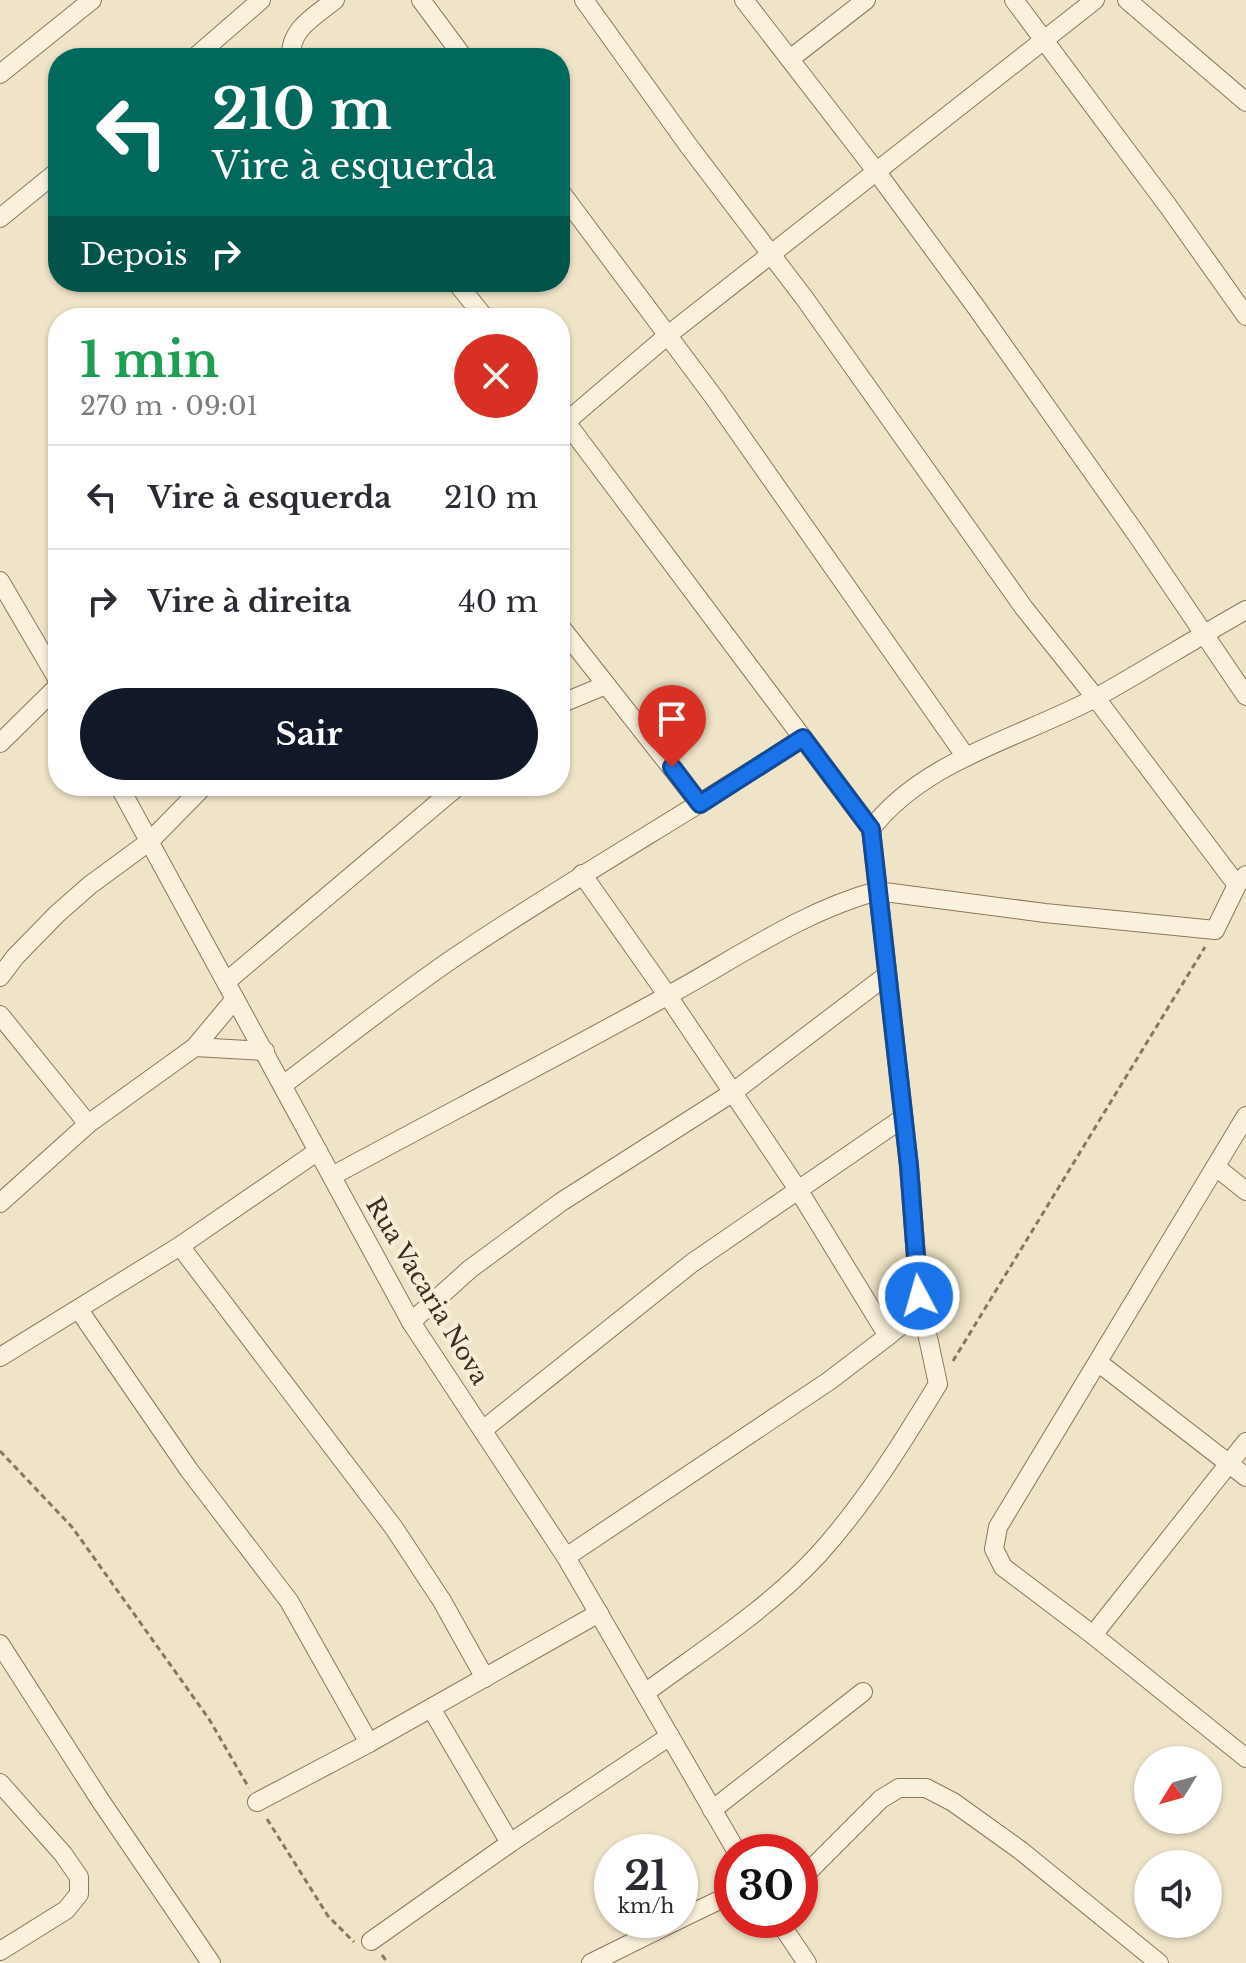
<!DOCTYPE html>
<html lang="pt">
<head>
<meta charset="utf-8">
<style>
  :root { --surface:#fff; --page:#f7f7f7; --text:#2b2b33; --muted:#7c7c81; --line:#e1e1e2; --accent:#111827 }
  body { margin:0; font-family:"Libre Baskerville",serif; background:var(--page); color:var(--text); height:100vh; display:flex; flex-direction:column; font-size:30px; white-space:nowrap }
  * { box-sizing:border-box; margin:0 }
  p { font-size:26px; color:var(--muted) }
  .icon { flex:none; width:44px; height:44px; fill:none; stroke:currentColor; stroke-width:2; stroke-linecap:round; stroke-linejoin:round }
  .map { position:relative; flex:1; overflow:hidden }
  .drawer { position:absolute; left:48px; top:308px; width:522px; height:488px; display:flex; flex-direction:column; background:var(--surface); border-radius:32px; box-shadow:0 2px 6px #0004 }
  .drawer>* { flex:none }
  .banner { position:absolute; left:48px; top:48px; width:522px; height:244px; border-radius:32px; box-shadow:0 2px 6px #0004; background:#00695c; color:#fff; overflow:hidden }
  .needle { width:52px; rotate:233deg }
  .buttons { position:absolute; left:1134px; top:1746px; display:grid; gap:16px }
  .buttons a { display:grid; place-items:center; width:88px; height:88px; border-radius:50%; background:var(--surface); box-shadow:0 2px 6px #0004; font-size:40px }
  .speed { position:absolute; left:594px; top:1834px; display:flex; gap:16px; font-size:40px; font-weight:700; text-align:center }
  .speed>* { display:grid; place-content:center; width:104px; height:104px; border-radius:50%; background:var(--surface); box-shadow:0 2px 6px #0004; line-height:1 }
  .speed small { font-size:20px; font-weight:400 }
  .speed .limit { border:12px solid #d22; background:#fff; color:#111 }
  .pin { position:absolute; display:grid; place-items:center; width:68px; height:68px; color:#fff; margin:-82px -34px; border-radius:50% 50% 50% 0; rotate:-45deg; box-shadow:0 0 8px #0007 }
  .pin .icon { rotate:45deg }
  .me { position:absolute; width:88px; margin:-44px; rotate:354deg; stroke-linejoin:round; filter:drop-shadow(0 0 6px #0008) }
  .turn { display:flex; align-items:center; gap:28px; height:168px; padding:0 32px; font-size:36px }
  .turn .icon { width:104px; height:104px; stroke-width:2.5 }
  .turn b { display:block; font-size:56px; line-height:68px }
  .then { display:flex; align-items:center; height:76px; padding:0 32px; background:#0003; gap:16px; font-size:30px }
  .round { display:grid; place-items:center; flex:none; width:84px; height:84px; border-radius:42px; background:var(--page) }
  .headline { display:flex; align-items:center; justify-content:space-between; height:136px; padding:0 32px }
  h1 { font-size:48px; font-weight:700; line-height:60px; color:#1e9e55 }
  .primary-button { display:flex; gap:16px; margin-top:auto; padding:16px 32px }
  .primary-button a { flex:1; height:92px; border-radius:48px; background:var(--accent); color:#fff; font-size:32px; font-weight:700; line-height:92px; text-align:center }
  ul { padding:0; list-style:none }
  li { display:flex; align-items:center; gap:24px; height:104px; padding:0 32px; border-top:2px solid var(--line) }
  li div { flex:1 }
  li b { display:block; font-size:30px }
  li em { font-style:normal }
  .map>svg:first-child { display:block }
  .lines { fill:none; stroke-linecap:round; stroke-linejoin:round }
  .street-casing { stroke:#8d765c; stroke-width:20 }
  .path { stroke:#8d765c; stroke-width:3; stroke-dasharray:6 4; stroke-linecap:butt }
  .street { stroke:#faf1dc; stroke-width:18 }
  .route-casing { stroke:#114b97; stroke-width:20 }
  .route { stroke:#1a73e8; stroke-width:14 }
  .labels { text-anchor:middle; stroke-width:8; stroke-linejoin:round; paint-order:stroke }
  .street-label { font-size:24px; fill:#3d2e20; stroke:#f7eed8 }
</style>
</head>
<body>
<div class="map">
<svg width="1246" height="1963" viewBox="0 0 1246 1963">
  <rect width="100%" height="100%" fill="#f0e4c8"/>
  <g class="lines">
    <g class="street-casing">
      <g id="street">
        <path d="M421,0L464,58"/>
        <path d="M584,0L688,145L805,299L1024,608L1095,697L1237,885"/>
        <path d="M744,0L876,171L976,307L1137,535L1246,696"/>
        <path d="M1014,0L1168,206L1246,316"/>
        <path d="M1127,0L1246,102"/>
        <path d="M194,58L261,0"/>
        <path d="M291,58C289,29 315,16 335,0"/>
        <path d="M790,59L866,0"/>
        <path d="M0,74L92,0"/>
        <path d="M560,191L713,396L966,757"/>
        <path d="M0,218L58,171"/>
        <path d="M456,282L485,318"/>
        <path d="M560,414L871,829L909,1166L919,1296L938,1384C902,1443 865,1503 818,1555C768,1609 703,1650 645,1693"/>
        <path d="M560,427L668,335L1095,0"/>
        <path d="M0,581L58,680"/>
        <path d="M560,626L700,804"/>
        <path d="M560,704L606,685"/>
        <path d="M0,743L58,686"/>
        <path d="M119,786L411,1322L566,1557L737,1852"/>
        <path d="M871,829C925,759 1021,738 1097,697C1147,669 1196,638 1246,610"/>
        <path d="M0,977L15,957L57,914L90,885L150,841L204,786"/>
        <path d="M227,981L458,786"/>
        <path d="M0,1015L88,1124"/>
        <path d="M195,1047L265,1051"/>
        <path d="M283,1085C343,1040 401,993 464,951C575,877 691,811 803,738"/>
        <path d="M1246,1116L998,1527L994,1549L1003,1567L1093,1635L1246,1758"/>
        <path d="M1216,1167L1246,1191"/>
        <path d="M332,1176C443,1116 555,1058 665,997C734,960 800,912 877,891L1045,913L1215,930L1237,885L1246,875"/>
        <path d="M0,1203L88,1124L195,1047L235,999"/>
        <path d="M180,1246L394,1528L442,1601L485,1678"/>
        <path d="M79,1310L189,1470L289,1601L369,1743"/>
        <path d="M411,1322L470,1269L561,1202L732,1093L887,975"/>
        <path d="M888,1336L921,1310"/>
        <path d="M0,1357L180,1246L318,1151"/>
        <path d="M1099,1363L1246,1477"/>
        <path d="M484,1429L692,1263L903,1118"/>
        <path d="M566,1557L829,1381L888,1336L799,1191L668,996L582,874"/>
        <path d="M1093,1635L1246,1442"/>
        <path d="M0,1644L100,1800L211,1963"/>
        <path d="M431,1708L510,1843"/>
        <path d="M0,1783L63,1854L79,1877V1894L66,1910L0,1951"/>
        <path d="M257,1802L369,1743L599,1613"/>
        <path d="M712,1810L863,1692"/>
        <path d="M800,1880L881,1799L899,1788H926L953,1802L1020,1850L1159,1963"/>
        <path d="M680,1919L732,1894"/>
        <path d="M778,1920L807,1963"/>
        <path d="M371,1941L510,1843L670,1736"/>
        <path d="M591,1963L678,1920"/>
      </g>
    </g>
    <g class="path">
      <path d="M953,1361L1205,947"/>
      <path d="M0,1451L72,1527L209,1719L249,1788"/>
      <path d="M267,1819L328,1916L354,1942"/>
      <path d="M382,1955L388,1963"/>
    </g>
    <use href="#street" class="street"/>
  </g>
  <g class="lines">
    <g class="route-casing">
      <path id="route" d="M672,767L700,804L803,738L871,829L909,1166L919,1296"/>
    </g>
    <use href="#route" class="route"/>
  </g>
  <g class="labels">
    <g class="street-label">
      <text transform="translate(427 1291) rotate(59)" y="8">Rua Vacaria Nova</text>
    </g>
  </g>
</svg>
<div class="buttons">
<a><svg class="needle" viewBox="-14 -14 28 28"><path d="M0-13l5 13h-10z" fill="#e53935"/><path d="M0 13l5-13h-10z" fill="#7c7c81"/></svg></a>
<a><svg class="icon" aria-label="sound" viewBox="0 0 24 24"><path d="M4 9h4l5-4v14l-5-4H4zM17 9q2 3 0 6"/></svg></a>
</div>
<div class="speed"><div>21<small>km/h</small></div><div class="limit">30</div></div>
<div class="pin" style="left:672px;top:767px;background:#d93025"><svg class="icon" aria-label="arrive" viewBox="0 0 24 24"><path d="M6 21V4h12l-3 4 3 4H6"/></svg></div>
<svg class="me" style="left:919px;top:1296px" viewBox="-20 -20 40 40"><circle r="17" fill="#1a73e8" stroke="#fff" stroke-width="3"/><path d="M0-11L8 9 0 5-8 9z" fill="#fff"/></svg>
<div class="banner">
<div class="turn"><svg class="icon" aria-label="left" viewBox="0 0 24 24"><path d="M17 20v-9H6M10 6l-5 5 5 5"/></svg><div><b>210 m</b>Vire à esquerda</div></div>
<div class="then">Depois<svg class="icon" aria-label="right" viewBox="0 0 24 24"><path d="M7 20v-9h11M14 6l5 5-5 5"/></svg></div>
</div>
<section class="drawer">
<div class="headline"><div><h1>1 min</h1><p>270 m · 09:01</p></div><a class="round" style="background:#d93025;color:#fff"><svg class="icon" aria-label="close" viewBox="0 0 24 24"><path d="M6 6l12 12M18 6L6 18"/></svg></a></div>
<ul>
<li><svg class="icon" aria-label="left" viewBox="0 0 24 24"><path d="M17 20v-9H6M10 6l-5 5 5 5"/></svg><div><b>Vire à esquerda</b></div><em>210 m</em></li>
<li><svg class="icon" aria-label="right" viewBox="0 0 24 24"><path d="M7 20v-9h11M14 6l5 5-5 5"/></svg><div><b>Vire à direita</b></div><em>40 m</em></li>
</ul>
<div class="primary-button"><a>Sair</a></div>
</section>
</div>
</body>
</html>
